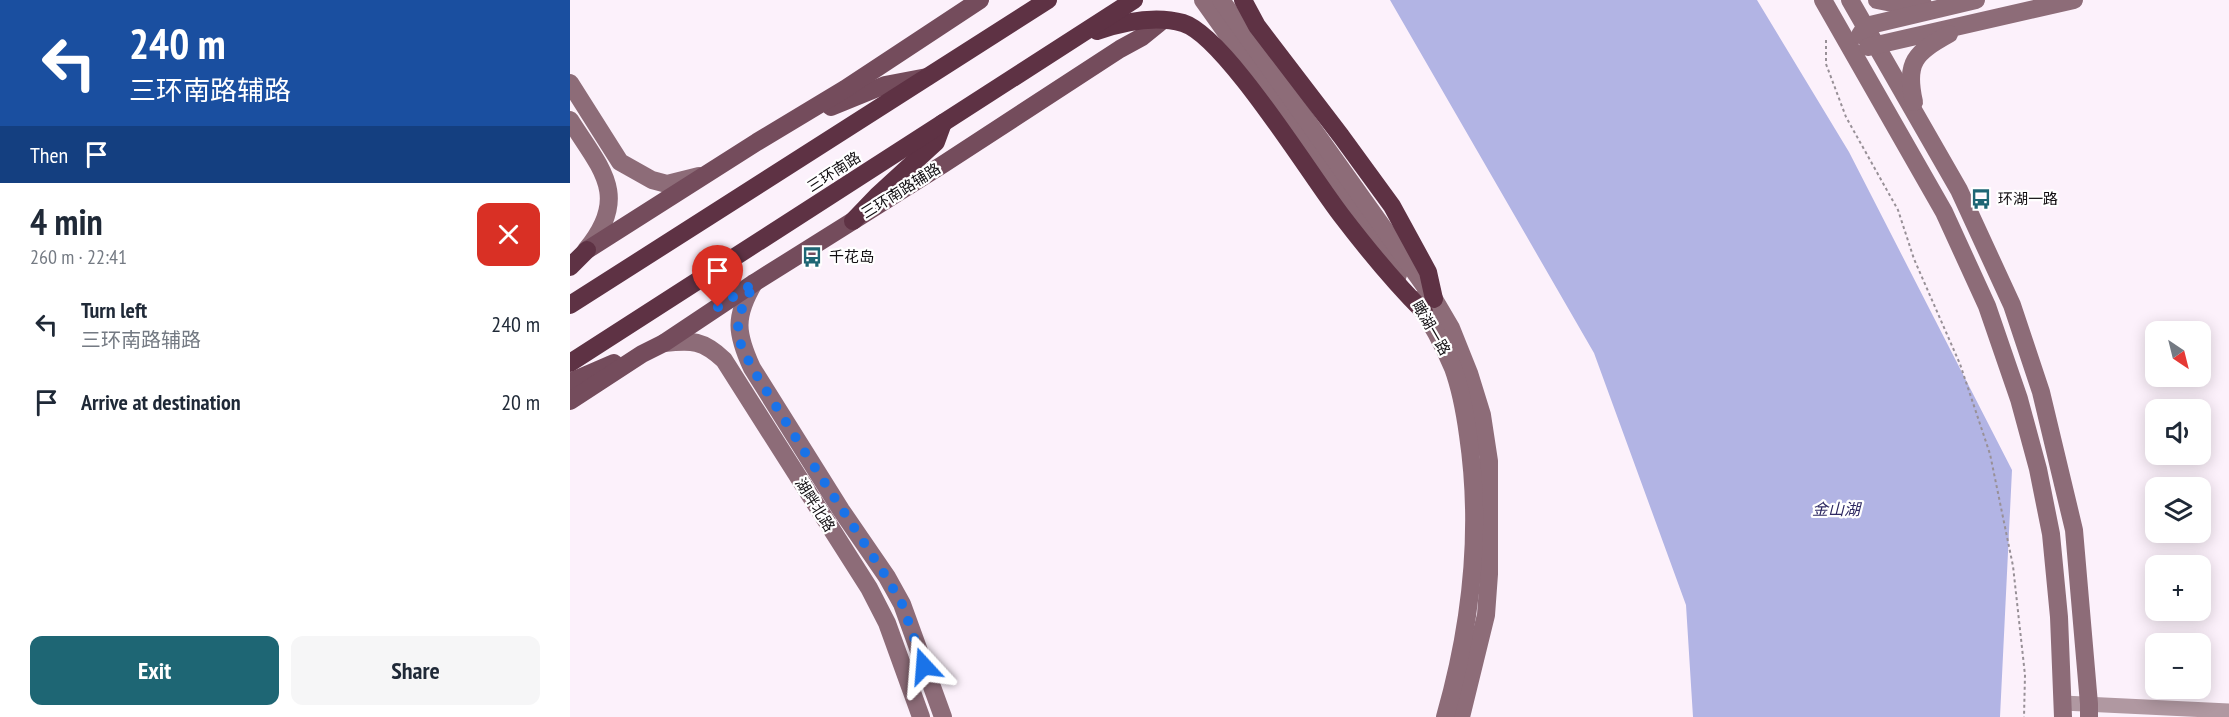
<!DOCTYPE html>
<html lang="en">
<head>
<meta charset="utf-8">
<style>
  :root { --surface:#fff; --page:#f6f6f7; --text:#1f2937; --muted:#747a83; --accent:#1e6674 }
  body { margin:0; font-family:"PT Sans Narrow","Noto Sans SC",sans-serif; background:var(--page); color:var(--text); height:100vh; display:flex; flex-direction:column; font-size:22px; white-space:nowrap }
  * { box-sizing:border-box; margin:0 }
  p { font-size:20px; color:var(--muted) }
  .icon { flex:none; width:33px; height:33px; fill:none; stroke:currentColor; stroke-width:2; stroke-linecap:round; stroke-linejoin:round }
  .map { position:relative; flex:1; overflow:hidden }
  .panel { display:flex; flex-direction:column; background:var(--surface); width:570px }
  .panel>* { flex:none }
  .guide { background:#1a4fa0; color:#fff; overflow:hidden }
  .needle { width:39px; rotate:145deg }
  .fabs { position:absolute; left:1575px; top:321px; display:grid; gap:12px }
  .fabs a { display:grid; place-items:center; width:66px; height:66px; border-radius:12px; background:var(--surface); box-shadow:0 3px 15px #0003; font-size:30px }
  .pin { position:absolute; display:grid; place-items:center; width:51px; height:51px; color:#fff; margin:-62px -26px; border-radius:50% 50% 50% 0; rotate:-45deg; box-shadow:0 0 6px #0007 }
  .pin .icon { rotate:45deg }
  .me { position:absolute; width:66px; margin:-33px; rotate:341deg; stroke-linejoin:round; filter:drop-shadow(0 0 4px #0008) }
  .turn { display:flex; align-items:center; gap:21px; height:126px; padding:0 30px; font-size:27px }
  .turn .icon { width:78px; height:78px; stroke-width:2.5 }
  .turn b { display:block; font-size:42px; line-height:51px }
  .then { display:flex; align-items:center; height:57px; padding:0 30px; background:#0003; gap:12px; font-size:22px }
  .round { display:grid; place-items:center; flex:none; width:63px; height:63px; border-radius:12px; background:var(--page) }
  .summary { display:flex; align-items:center; justify-content:space-between; height:102px; padding:0 30px }
  h1 { font-size:36px; font-weight:600; line-height:45px }
  .action { display:flex; gap:12px; margin-top:auto; padding:12px 30px }
  .action a { flex:1; height:69px; border-radius:12px; background:var(--accent); color:#fff; font-size:24px; font-weight:600; line-height:69px; text-align:center }
  .action a+a { background:var(--page); color:var(--text) }
  ul { padding:0; list-style:none }
  li { display:flex; align-items:center; gap:18px; height:78px; padding:0 30px }
  li div { flex:1 }
  li b { display:block; font-size:22px }
  li em { font-style:normal }
  main { display:flex; flex:1; min-height:0 }
  .map>svg:first-child { display:block }
  .water { fill:#b2b4e4 }
  .lines { fill:none; stroke-linecap:round; stroke-linejoin:round }
  .path { stroke:#989097; stroke-width:2; stroke-dasharray:3 3; stroke-linecap:butt }
  .street { stroke:#b098a1; stroke-width:15 }
  .secondary { stroke:#8d6c78; stroke-width:18 }
  .primary { stroke:#744c5c; stroke-width:18 }
  .highway { stroke:#5e3244; stroke-width:18 }
  .route { stroke:#1a73e8; stroke-width:10; stroke-dasharray:0 18 }
  .labels { text-anchor:middle; stroke-width:4.5; stroke-linejoin:round; paint-order:stroke }
  .street-label { font-size:15px; fill:#110e11; stroke:#fff }
  .poi-label { font-size:15px; fill:#110e11; stroke:#fff; text-anchor:start }
  .water-label { font-size:16px; font-style:italic; fill:#2e2962; stroke:#fff }
</style>
</head>
<body>
<main>
<section class="panel">
<div class="guide">
<div class="turn"><svg class="icon" aria-label="left" viewBox="0 0 24 24"><path d="M17 20v-9H6M10 6l-5 5 5 5"/></svg><div><b>240 m</b>三环南路辅路</div></div>
<div class="then">Then<svg class="icon" aria-label="arrive" viewBox="0 0 24 24"><path d="M6 21V4h12l-3 4 3 4H6"/></svg></div>
</div>
<div class="summary"><div><h1>4 min</h1><p>260 m · 22:41</p></div><a class="round" style="background:#d93025;color:#fff"><svg class="icon" aria-label="close" viewBox="0 0 24 24"><path d="M6 6l12 12M18 6L6 18"/></svg></a></div>
<ul>
<li><svg class="icon" aria-label="left" viewBox="0 0 24 24"><path d="M17 20v-9H6M10 6l-5 5 5 5"/></svg><div><b>Turn left</b><p>三环南路辅路</p></div><em>240 m</em></li>
<li><svg class="icon" aria-label="arrive" viewBox="0 0 24 24"><path d="M6 21V4h12l-3 4 3 4H6"/></svg><div><b>Arrive at destination</b></div><em>20 m</em></li>
</ul>
<div class="action"><a>Exit</a><a>Share</a></div>
</section>
<div class="map">
<svg width="1659" height="717" viewBox="0 0 1659 717">
  <rect width="100%" height="100%" fill="#fcf1fb"/>
  <path class="water" d="M820,0H1187L1279,152L1442,470L1430,717H1123L1116,605L1024,353Z"/>
  <g class="lines">
    <path class="path" d="M1256,40V64L1276,117L1328,210L1344,259L1390,364L1420,454L1443,566L1455,675L1454,717"/>
    <path class="street" d="M1493,703L1659,711"/>
    <g class="secondary">
      <path d="M633,0L828,275"/>
      <path d="M651,0L864,299L881,328L899,373L912,415L919,461V574L916,615L891,717"/>
      <path d="M1253,0L1374,212L1417,306L1449,399L1468,469L1481,534L1489,617L1493,717"/>
      <path d="M1280,0L1389,190L1442,305L1471,392L1504,530L1519,704V717"/>
      <path d="M1307,0L1337,6H1354"/>
      <path d="M1290,35L1296,26L1406,0"/>
      <path d="M1298,47L1504,0"/>
      <path d="M0,83L50,162L82,180L97,184L129,176"/>
      <path d="M1344,102C1335,62 1345,53 1379,34"/>
      <path d="M0,120C31,169 61,196 16,250"/>
      <path d="M184,283C164,317 166,333 182,368L271,510L317,577L332,604L373,717"/>
      <path d="M846,300C861,322 873,344 883,368C891,390 895,413 898,435C912,530 901,626 875,717"/>
      <path d="M94,343C122,340 133,340 154,360L299,588L317,623L351,717"/>
    </g>
    <g class="primary">
      <path d="M261,107L315,85L357,77"/>
      <path d="M17,250L187,142L275,89L410,0"/>
      <path d="M0,382L44,363"/>
      <path d="M0,401L72,354L94,343L184,283L372,165L550,49L572,37L593,20"/>
    </g>
    <g class="highway">
      <path d="M673,0L687,26L771,136L822,206L858,272L864,299"/>
      <path d="M527,31C553,22 585,15 613,23C655,36 740,175 771,215C797,249 824,282 854,312"/>
      <path d="M283,221L307,196L366,142L373,123"/>
      <path d="M0,267L17,250"/>
      <path d="M0,305L478,0"/>
      <path d="M0,363L564,0"/>
    </g>
  </g>
  <g class="lines">
    <path class="route" d="M148,307L184,283L170,313L168,327L171,345L182,368L236,454L317,578L332,604L354,666"/>
  </g>
  <defs>
    <g id="bus-bare" transform="scale(1.62)"><path d="M-5-6H5V4H4V6H2V4H-2V6H-4V4H-5ZM-3.5-4V0h7V-4ZM-3.5 1.2v1.5H-2V1.2ZM2 1.2v1.5H3.5V1.2Z" fill="#1e6674" stroke="#fff" stroke-width="2.5" paint-order="stroke"/></g>
  </defs>
  <g fill-rule="evenodd">
    <use href="#bus-bare" x="1411" y="199"/>
    <use href="#bus-bare" x="242" y="257"/>
  </g>
  <g class="labels">
    <g class="street-label">
      <text transform="translate(264 172) rotate(-33)" y="5">三环南路</text>
      <text transform="translate(331 191) rotate(-32)" y="5">三环南路辅路</text>
      <text transform="translate(861 328) rotate(60)" y="5">瞰湖一路</text>
      <text transform="translate(245 505) rotate(58)" y="5">湖畔北路</text>
    </g>
    <g class="poi-label">
      <text x="1428" y="204">环湖一路</text>
      <text x="259" y="262">千花岛</text>
    </g>
    <g class="water-label">
      <text x="1266" y="515">金山湖</text>
    </g>
  </g>
</svg>
<div class="fabs">
<a><svg class="needle" viewBox="-14 -14 28 28"><path d="M0-13l5 13h-10z" fill="#e53935"/><path d="M0 13l5-13h-10z" fill="#747a83"/></svg></a>
<a><svg class="icon" aria-label="sound" viewBox="0 0 24 24"><path d="M4 9h4l5-4v14l-5-4H4zM17 9q2 3 0 6"/></svg></a>
<a><svg class="icon" aria-label="layers" viewBox="0 0 24 24"><path d="M12 4l9 5-9 5-9-5zM3 14l9 5 9-5"/></svg></a>
<a>+</a>
<a>−</a>
</div>
<div class="pin" style="left:148px;top:307px;background:#d93025"><svg class="icon" aria-label="arrive" viewBox="0 0 24 24"><path d="M6 21V4h12l-3 4 3 4H6"/></svg></div>
<svg class="me" style="left:354px;top:666px" viewBox="-20 -20 40 40"><path d="M0-17L14 15 0 8-14 15z" fill="#1a73e8" stroke="#fff" stroke-width="4"/></svg>
</div>
</main>
</body>
</html>
